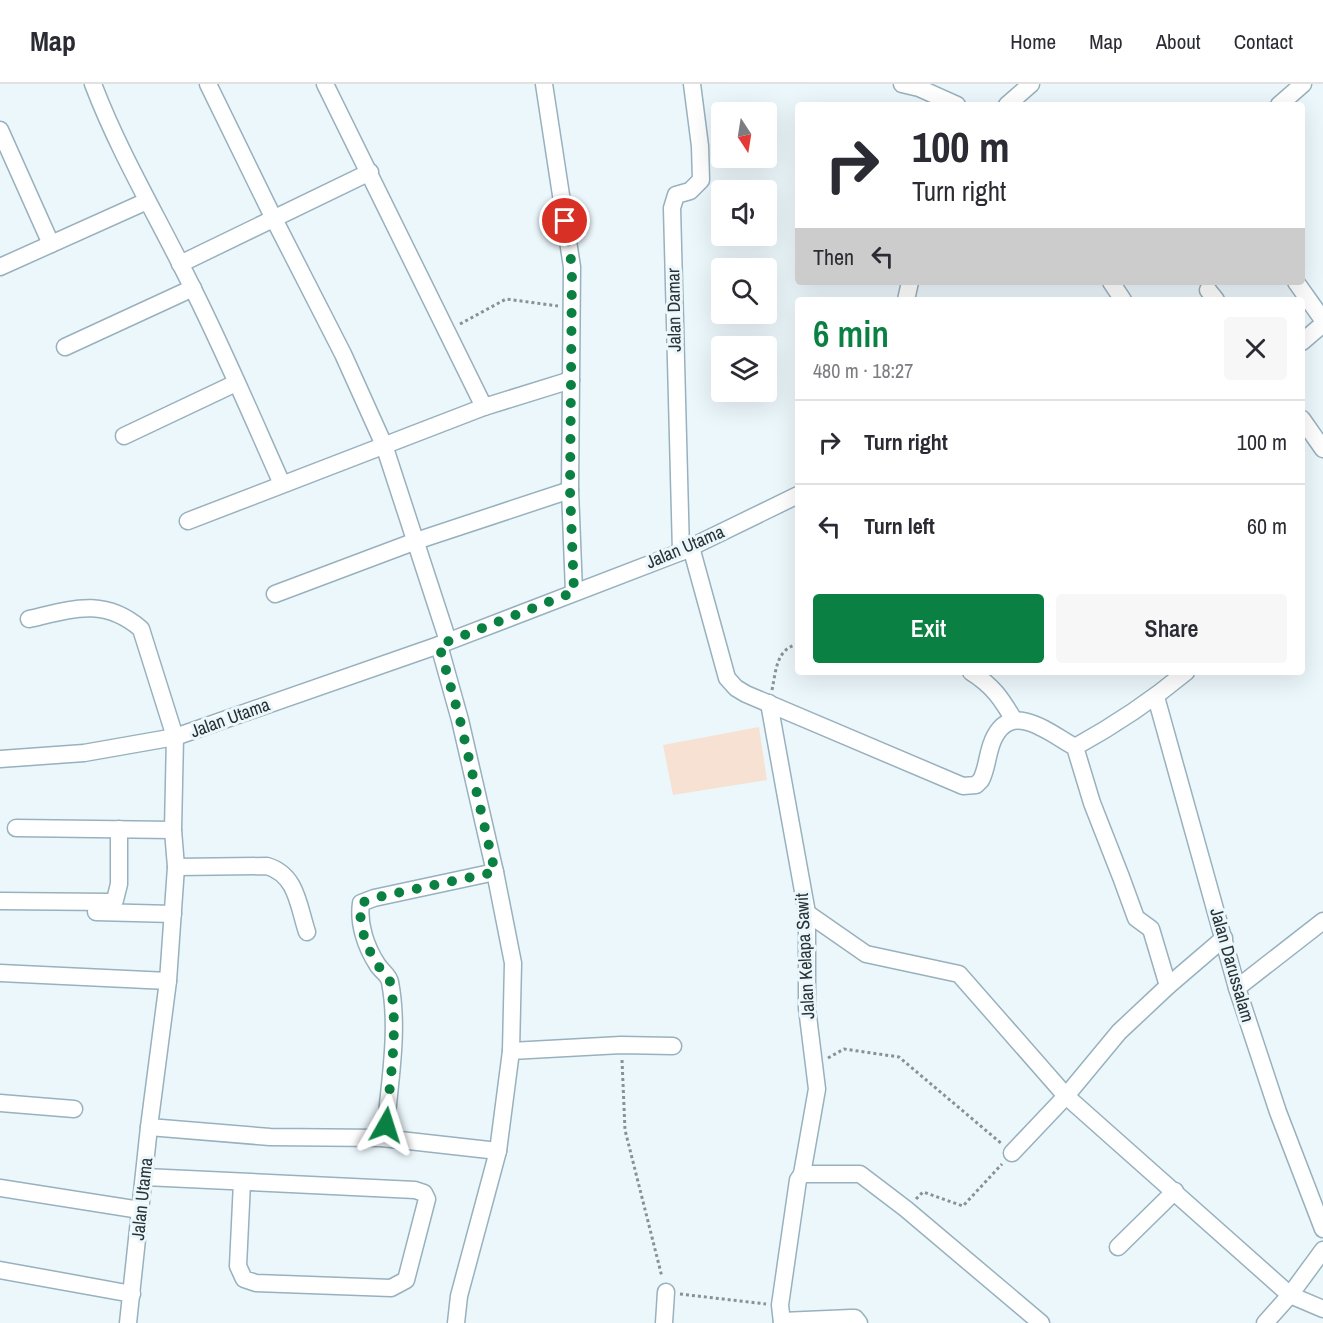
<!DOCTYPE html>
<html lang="en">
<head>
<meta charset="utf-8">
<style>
  :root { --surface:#fff; --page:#f7f7f7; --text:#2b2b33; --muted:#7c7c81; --line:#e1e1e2; --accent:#0b8043 }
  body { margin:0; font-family:"Archivo Narrow",sans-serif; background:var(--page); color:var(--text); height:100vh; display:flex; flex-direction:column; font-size:22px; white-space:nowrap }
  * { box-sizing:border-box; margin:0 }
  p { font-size:20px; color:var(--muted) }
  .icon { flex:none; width:33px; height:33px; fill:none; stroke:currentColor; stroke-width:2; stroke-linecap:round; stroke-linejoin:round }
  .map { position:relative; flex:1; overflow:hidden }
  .details { position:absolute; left:795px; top:213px; width:510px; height:378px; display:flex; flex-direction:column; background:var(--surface); border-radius:6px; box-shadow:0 6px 24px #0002 }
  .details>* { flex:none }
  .top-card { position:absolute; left:795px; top:18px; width:510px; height:183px; border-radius:6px; box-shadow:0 6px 24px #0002; background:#fff; color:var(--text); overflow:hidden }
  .needle { width:39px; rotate:168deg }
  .controls { position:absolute; left:711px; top:18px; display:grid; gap:12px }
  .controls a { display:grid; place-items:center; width:66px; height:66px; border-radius:6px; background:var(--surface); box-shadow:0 6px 24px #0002; font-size:30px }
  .pin { position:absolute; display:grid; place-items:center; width:51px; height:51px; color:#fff; margin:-26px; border:3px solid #fff; border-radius:50%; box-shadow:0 2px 6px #0007 }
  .me { position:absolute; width:66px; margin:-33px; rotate:6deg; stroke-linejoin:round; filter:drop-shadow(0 0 4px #0008) }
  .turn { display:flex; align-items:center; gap:21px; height:126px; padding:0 18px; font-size:27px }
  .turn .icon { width:78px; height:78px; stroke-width:2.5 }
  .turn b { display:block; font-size:42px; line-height:51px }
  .then { display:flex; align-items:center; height:57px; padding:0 18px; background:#0003; gap:12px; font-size:22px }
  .round { display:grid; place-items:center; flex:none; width:63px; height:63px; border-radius:6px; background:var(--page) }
  .overview { display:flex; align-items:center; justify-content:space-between; height:102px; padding:0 18px }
  h1 { font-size:36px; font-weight:600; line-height:45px; color:var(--accent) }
  .action { display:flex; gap:12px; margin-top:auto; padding:12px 18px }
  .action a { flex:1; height:69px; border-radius:6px; background:var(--accent); color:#fff; font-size:24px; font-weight:600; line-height:69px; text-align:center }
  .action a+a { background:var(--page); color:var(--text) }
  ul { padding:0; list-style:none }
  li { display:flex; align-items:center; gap:18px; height:84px; padding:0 18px; border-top:2px solid var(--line) }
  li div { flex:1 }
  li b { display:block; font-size:22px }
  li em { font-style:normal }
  header { display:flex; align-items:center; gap:36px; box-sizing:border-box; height:84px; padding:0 30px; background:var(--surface); border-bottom:2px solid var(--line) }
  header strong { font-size:28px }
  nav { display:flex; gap:33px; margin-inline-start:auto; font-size:21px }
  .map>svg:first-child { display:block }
  .green { fill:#f7e1d2 }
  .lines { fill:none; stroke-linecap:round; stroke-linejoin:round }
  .minor-casing { stroke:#98b1be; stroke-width:19 }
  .path { stroke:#879297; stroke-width:3; stroke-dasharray:3 3; stroke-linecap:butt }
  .minor { stroke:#fff; stroke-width:16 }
  .route { stroke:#0b8043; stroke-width:10; stroke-dasharray:0 18 }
  .labels { text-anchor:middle; stroke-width:6; stroke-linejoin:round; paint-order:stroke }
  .street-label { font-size:18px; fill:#283338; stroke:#ecf7fc }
</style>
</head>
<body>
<header>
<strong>Map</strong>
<nav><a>Home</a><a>Map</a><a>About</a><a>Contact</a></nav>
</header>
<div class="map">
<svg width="1323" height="1239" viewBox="0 0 1323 1239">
  <rect width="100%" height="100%" fill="#ecf7fc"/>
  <path class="green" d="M759,643L767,696L673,711L663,661Z"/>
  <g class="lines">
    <g class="minor-casing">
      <g id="minor">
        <path d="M93,0C120,71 160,137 193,205C225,269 253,335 282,400"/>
        <path d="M208,0L274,135L343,270L384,361L448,557"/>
        <path d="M325,0L484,323"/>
        <path d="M544,0L572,183L570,406L574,508"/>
        <path d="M902,0L919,4L957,21"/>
        <path d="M1007,21L1031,0"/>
        <path d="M1279,21L1303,0"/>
        <path d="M0,46L51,160"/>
        <path d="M180,180L370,88"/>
        <path d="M0,183L147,117"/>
        <path d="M1111,198L1123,216"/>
        <path d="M1296,198L1323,236"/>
        <path d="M1208,206L1216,216"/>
        <path d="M906,216L910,198"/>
        <path d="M1302,258L1323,240"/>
        <path d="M65,263L193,204"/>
        <path d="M1302,335L1323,365"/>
        <path d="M124,352L236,299"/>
        <path d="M188,437L484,323L571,296"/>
        <path d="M691,463L727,594L736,604L746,610L963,702L976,701L981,696C988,683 987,666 995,652C1014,617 1052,651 1075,663L1092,719L1121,793L1136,834L1151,845L1168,902"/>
        <path d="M681,468L672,124L676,111L690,107L701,96L700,62L692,0"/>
        <path d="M275,510L416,457L570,406"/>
        <path d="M439,561L460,636L495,788L513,879L511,967L498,1067L459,1212L456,1239"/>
        <path d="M971,588C993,602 1001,614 1014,636"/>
        <path d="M1156,613L1237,904L1278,1028L1323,1145"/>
        <path d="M769,619L807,829V924L817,1005L802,1090L798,1096L780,1221L782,1239"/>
        <path d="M1075,663C1115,641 1151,617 1186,588"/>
        <path d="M0,675L84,669L175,653L141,545C104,513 72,525 29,535"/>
        <path d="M16,744L173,746"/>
        <path d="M176,783L267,782C297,791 298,821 307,848"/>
        <path d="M0,817L110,818L115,816L119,800V745"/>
        <path d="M96,828L173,830"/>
        <path d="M807,829L866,870L959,890L1066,1012L1290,1211L1323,1225"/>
        <path d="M0,889L168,897"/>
        <path d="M1237,904L1323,837"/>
        <path d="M511,967L621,961L673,962"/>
        <path d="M0,1019L74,1025"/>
        <path d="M149,1043L270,1053L382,1054L498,1067"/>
        <path d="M382,1054L386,1041C390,994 399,945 390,898C389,891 381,887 377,880C366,863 358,840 361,819L374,814L495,788"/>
        <path d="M1012,1069L1066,1012L1119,948L1168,902L1224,854"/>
        <path d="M802,1090H860L906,1125L1041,1239"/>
        <path d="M145,1093L415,1106L424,1109L427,1115L406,1196L391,1204L256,1199L244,1195L238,1182L242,1098"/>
        <path d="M0,1104L140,1126"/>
        <path d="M1118,1163L1175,1107"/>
        <path d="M0,1186L132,1210"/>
        <path d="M782,1237L851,1234H855L859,1239"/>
        <path d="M128,1239L149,1043L168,897L176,783L173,746L175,653L439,561L681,468L798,411"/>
        <path d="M664,1239L666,1208"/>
        <path d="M1265,1239L1290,1211L1323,1166"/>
      </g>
    </g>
    <g class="path">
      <path d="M460,240L506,215L558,222"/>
      <path d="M772,606C776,587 776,565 798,560"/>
      <path d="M828,974L844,965L899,973L1002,1060"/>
      <path d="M622,976L625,1046L662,1193"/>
      <path d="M916,1115L923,1108L963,1122L1002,1080"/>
      <path d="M680,1210L766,1220"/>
    </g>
    <use href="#minor" class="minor"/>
  </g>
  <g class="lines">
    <path class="route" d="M386,1041C390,995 399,945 390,898C389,891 381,887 377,880C366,863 358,840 361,819L374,814L495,788L460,636L439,561L574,508L570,406L572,183L565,137"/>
  </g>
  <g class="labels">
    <g class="street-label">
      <text transform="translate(674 226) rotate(-91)" y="6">Jalan Damar</text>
      <text transform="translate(685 463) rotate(-23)" y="6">Jalan Utama</text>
      <text transform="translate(230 634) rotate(-20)" y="6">Jalan Utama</text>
      <text transform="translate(805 872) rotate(-93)" y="6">Jalan Kelapa Sawit</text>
      <text transform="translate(1232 881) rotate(74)" y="6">Jalan Darussalam</text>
      <text transform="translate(142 1115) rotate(-84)" y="6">Jalan Utama</text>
    </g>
  </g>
</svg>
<div class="controls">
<a><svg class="needle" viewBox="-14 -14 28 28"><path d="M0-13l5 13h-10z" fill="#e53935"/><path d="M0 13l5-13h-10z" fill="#7c7c81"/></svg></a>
<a><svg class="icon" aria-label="sound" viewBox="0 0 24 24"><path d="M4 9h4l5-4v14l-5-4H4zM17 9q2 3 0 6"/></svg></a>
<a><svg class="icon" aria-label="search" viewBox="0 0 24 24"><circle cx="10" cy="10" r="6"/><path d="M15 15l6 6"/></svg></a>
<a><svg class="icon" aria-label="layers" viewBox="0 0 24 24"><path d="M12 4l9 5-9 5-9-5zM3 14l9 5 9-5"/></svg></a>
</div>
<div class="pin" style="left:565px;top:137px;background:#d93025"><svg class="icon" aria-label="arrive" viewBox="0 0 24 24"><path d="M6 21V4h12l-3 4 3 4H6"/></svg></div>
<svg class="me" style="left:386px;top:1041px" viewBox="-20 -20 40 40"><path d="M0-17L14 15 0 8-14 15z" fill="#0b8043" stroke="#fff" stroke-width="4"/></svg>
<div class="top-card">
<div class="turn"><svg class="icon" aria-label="right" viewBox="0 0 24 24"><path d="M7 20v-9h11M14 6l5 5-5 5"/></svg><div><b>100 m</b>Turn right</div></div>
<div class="then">Then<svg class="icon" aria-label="left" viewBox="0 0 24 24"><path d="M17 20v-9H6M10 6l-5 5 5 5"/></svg></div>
</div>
<section class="details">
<div class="overview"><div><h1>6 min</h1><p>480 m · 18:27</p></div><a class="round"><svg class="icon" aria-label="close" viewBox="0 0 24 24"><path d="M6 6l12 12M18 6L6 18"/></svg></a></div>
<ul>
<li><svg class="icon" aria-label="right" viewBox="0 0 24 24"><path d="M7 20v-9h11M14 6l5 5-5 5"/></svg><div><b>Turn right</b></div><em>100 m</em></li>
<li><svg class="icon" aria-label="left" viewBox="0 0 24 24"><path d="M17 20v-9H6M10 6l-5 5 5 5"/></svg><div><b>Turn left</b></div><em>60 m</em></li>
</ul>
<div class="action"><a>Exit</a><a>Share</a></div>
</section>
</div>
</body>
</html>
